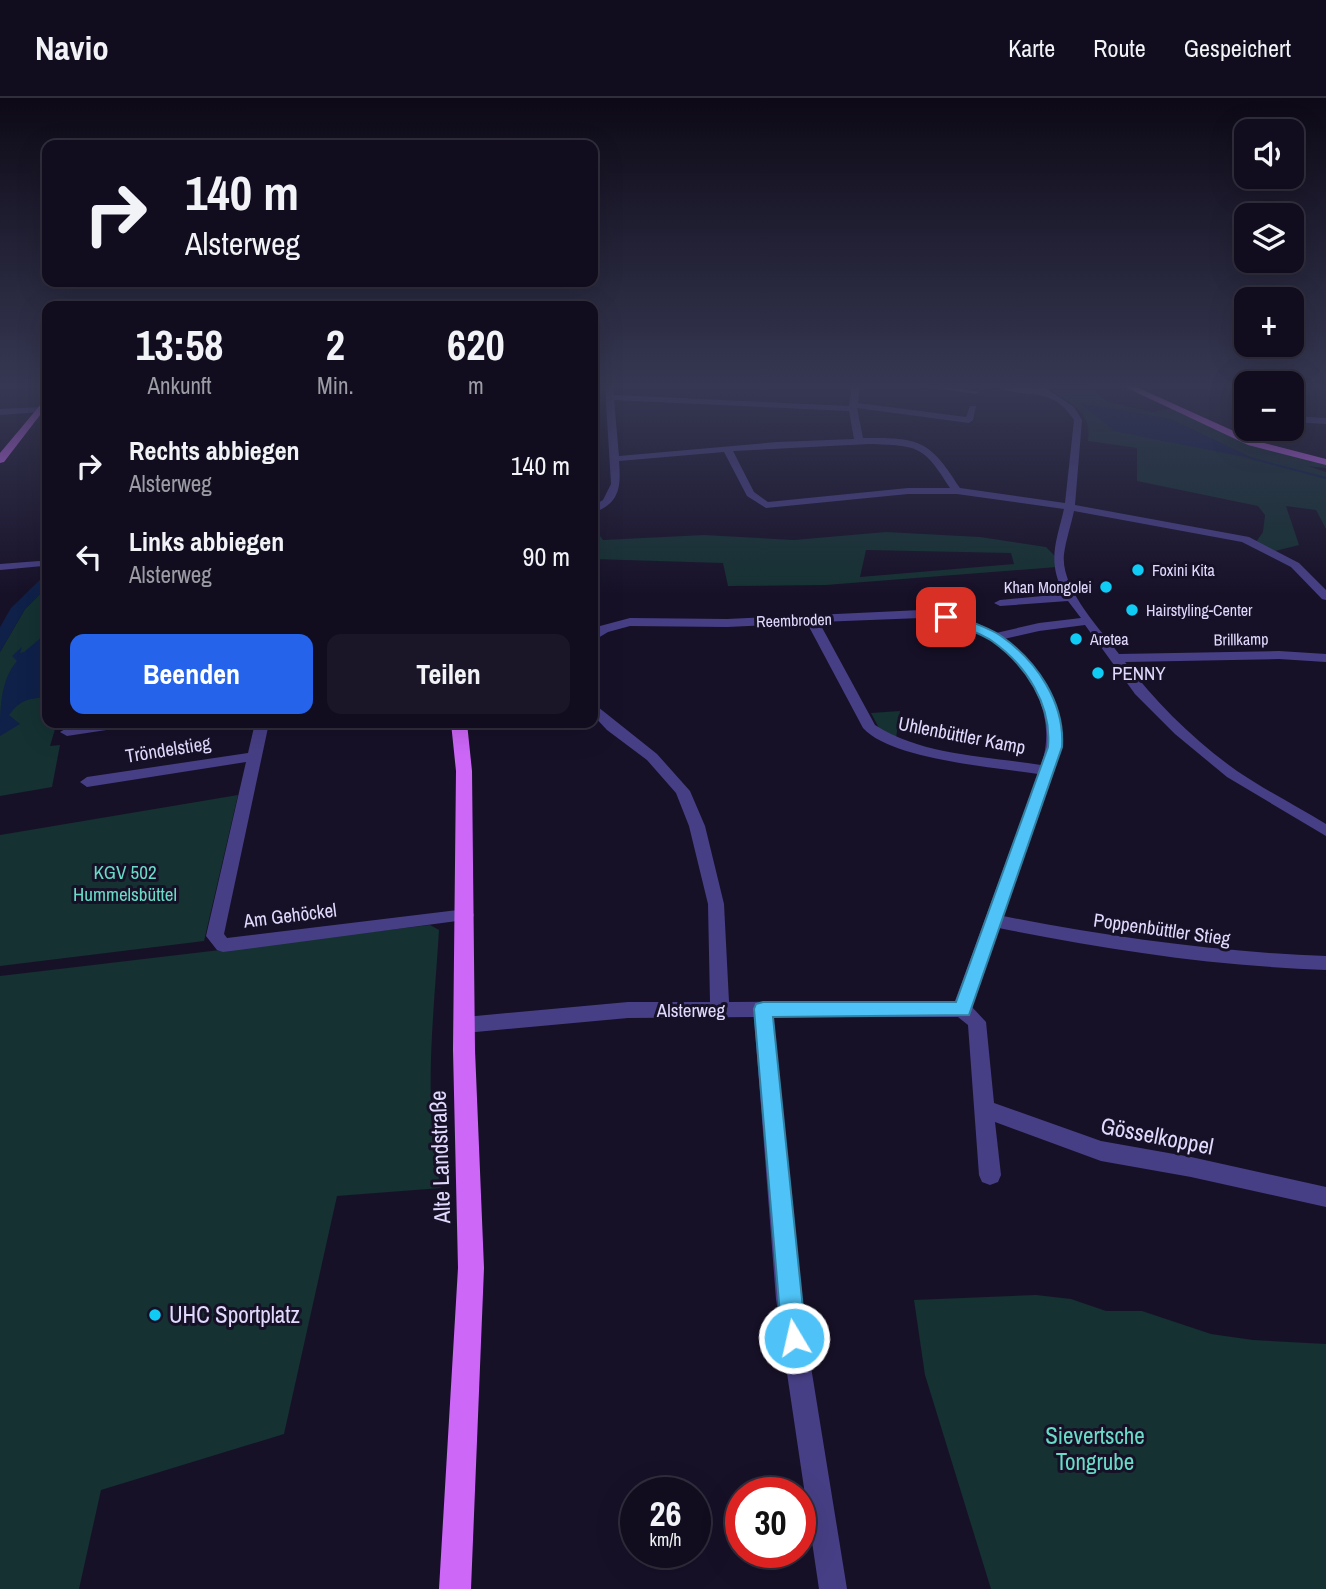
<!DOCTYPE html>
<html lang="de">
<head>
<meta charset="utf-8">
<style>
  :root { --surface:#110d1e; --page:#1a1627; --text:#f1f3f6; --muted:#9c9ca4; --line:#302d3c; --accent:#2563eb }
  body { margin:0; font-family:"Archivo Narrow",sans-serif; background:var(--page); color:var(--text); height:100vh; display:flex; flex-direction:column; font-size:26px; white-space:nowrap }
  * { box-sizing:border-box; margin:0 }
  p { font-size:23px; color:var(--muted) }
  .icon { flex:none; width:38px; height:38px; fill:none; stroke:currentColor; stroke-width:2; stroke-linecap:round; stroke-linejoin:round }
  .map { position:relative; flex:1; overflow:hidden }
  .drawer { position:absolute; left:42px; top:203px; width:556px; height:427px; display:flex; flex-direction:column; background:var(--surface); border-radius:14px; box-shadow:0 7px 28px #0002,0 0 0 2px var(--line) }
  .drawer>* { flex:none }
  .guide { position:absolute; left:42px; top:42px; width:556px; height:147px; border-radius:14px; box-shadow:0 7px 28px #0002,0 0 0 2px var(--line); background:#110d1e; color:var(--text); overflow:hidden }
  .tools { position:absolute; left:1234px; top:21px; display:grid; gap:14px }
  .tools a { display:grid; place-items:center; width:70px; height:70px; border-radius:14px; background:var(--surface); box-shadow:0 7px 28px #0002,0 0 0 2px var(--line); font-size:35px }
  .speed { position:absolute; left:620px; top:1379px; display:flex; gap:14px; font-size:35px; font-weight:700; text-align:center }
  .speed>* { display:grid; place-content:center; width:91px; height:91px; border-radius:50%; background:var(--surface); box-shadow:0 7px 28px #0002,0 0 0 2px var(--line); line-height:1 }
  .speed small { font-size:18px; font-weight:400 }
  .speed .limit { border:10px solid #d22; background:#fff; color:#111 }
  .pin { position:absolute; display:grid; place-items:center; width:60px; height:60px; color:#fff; margin:-30px; border-radius:14px; box-shadow:0 4px 10px #0006 }
  .me { position:absolute; width:77px; margin:-38px; rotate:351deg; stroke-linejoin:round; filter:drop-shadow(0 0 5px #0008) }
  .turn { display:flex; align-items:center; gap:24px; height:147px; padding:0 28px; font-size:32px }
  .turn .icon { width:91px; height:91px; stroke-width:2.5 }
  .turn b { display:block; font-size:49px; line-height:60px }
  .eta { display:flex; justify-content:space-evenly; align-items:center; height:119px; text-align:center }
  .eta b { font-size:42px; font-weight:800; line-height:49px }
  .primary-button { display:flex; gap:14px; margin-top:auto; padding:14px 28px }
  .primary-button a { flex:1; height:80px; border-radius:14px; background:var(--accent); color:#fff; font-size:28px; font-weight:800; line-height:80px; text-align:center }
  .primary-button a+a { background:var(--page); color:var(--text) }
  ul { padding:0; list-style:none }
  li { display:flex; align-items:center; gap:21px; height:91px; padding:0 28px }
  li div { flex:1 }
  li b { display:block; font-size:26px }
  li em { font-style:normal }
  header { display:flex; align-items:center; gap:42px; box-sizing:border-box; height:98px; padding:0 35px; background:var(--surface); border-bottom:2px solid var(--line) }
  header strong { font-size:33px }
  nav { display:flex; gap:38px; margin-inline-start:auto; font-size:24px }
  .map>svg:first-child { display:block }
  .green { fill:#153132; fill-rule:evenodd }
  .water { fill:#0f2049 }
  .lines { fill:none; stroke-linecap:round; stroke-linejoin:round }
  .stream { stroke:#0f2049; stroke-width:2 }
  .minor { fill:#473f85; fill-rule:evenodd }
  .major { fill:#cd67f8; fill-rule:evenodd }
  .route { fill:#4fc3f7; stroke:#337fa1; stroke-width:2 }
  .poi-dot { fill:#10cbf4; stroke:#171128; stroke-width:2.5 }
  .labels { text-anchor:middle; stroke-width:6; stroke-linejoin:round; paint-order:stroke }
  .far-poi-label { font-size:16px; fill:#e1dafd; stroke:#171128; text-anchor:start }
  .far-street-label { font-size:16px; fill:#e1dafd; stroke:#171128 }
  .poi-label { font-size:19px; fill:#e1dafd; stroke:#171128; text-anchor:start }
  .street-label { font-size:19px; fill:#e1dafd; stroke:#171128 }
  .park-label { font-size:19px; fill:#69dbc7; stroke:#171128 }
  .near-street-label { font-size:23px; fill:#e1dafd; stroke:#171128 }
  .near-poi-label { font-size:23px; fill:#e1dafd; stroke:#171128; text-anchor:start }
  .near-park-label { font-size:23px; fill:#69dbc7; stroke:#171128 }
</style>
</head>
<body>
<header>
<strong>Navio</strong>
<nav><a>Karte</a><a>Route</a><a>Gespeichert</a></nav>
</header>
<div class="map">
<svg width="1326" height="1491" viewBox="0 0 1326 1491">
  <rect width="100%" height="100%" fill="#171128"/>
  <g class="green">
    <path d="M1051,293H1094L1108,304L1152,314L1176,310L1234,337L1326,365V370L1308,368L1326,374V431L1316,412L1286,408L1299,447L1275,453L1256,444L1263,434L1265,417L1258,408L1137,383V350L1088,343C1092,315 1073,306 1051,293ZM1081,306L1170,321L1252,360L1178,345L1092,315Z"/>
    <path d="M593,428L603,442L704,437L794,442L886,434L980,439L1046,449L1057,460V469L826,487L728,488L723,465L593,461ZM866,452L1011,455L1014,466L860,479Z"/>
    <path d="M47,489V625H79L78,628L55,631L50,648L60,647L52,689L0,698V554L25,511Z"/>
    <path d="M900,613L896,640L879,630L871,615Z"/>
    <path d="M238,697L204,843L0,868V737Z"/>
    <path d="M430,827L439,832C434,917 422,1006 441,1090L337,1098L284,1336L101,1392L79,1491H0V878Z"/>
    <path d="M1036,1197L1071,1201L1106,1213H1142L1211,1236L1253,1242L1326,1246V1491H991L925,1277L914,1202Z"/>
  </g>
  <g class="water">
    <path d="M1080,305L1170,321L1254,361L1114,333Z"/>
    <path d="M47,475V489L25,511L0,554V529L11,510Z"/>
    <path d="M47,530V599C28,601 21,601 9,617L20,626L0,638C0,611 0,583 17,563L12,558L22,549L20,555L24,554L43,538Z"/>
  </g>
  <g class="lines">
    <path class="stream" d="M1250,360L1326,380"/>
    <g class="minor">
      <path d="M605,288H613L614,297L849,308L852,288H860L858,305L966,319L970,308H976L973,322L969,325L857,310L863,340C921,339 930,343 960,390L1065,405L1074,322C1050,284 1023,303 994,288L1035,290L1033,288H1042L1074,309L1082,322L1075,407L1249,439L1299,465L1326,492V502L1322,501L1291,469L1242,444L1074,413C1071,427 1066,442 1064,456C1060,490 1100,531 1119,556L1279,553L1326,556V564L1279,561L1125,564C1156,605 1195,643 1237,673C1265,692 1297,708 1326,726V738L1227,679L1175,636L1135,596L1085,527L1039,533L1004,541C1039,572 1062,600 1062,649L1003,818C1110,839 1217,854 1326,858V872C1216,868 1108,852 999,830L972,909L986,924L994,1005L1101,1043L1191,1059L1326,1089V1109L1191,1079L1101,1063L995,1024L1001,1077L998,1084L990,1087L982,1084L979,1077L968,927L958,919H773L800,1201L847,1491H819L776,1201L754,919L628,920L465,935L458,933L456,927L458,921L465,919L628,904H710L708,806L689,728L676,695L647,662L607,632L593,617V605L657,656L690,693L705,728L724,806L729,904L955,903L1038,676C995,669 892,662 863,630L807,525L727,529L630,528L608,534L593,543V533L600,528L630,520L727,521L921,512L975,524L996,535L1039,525L1081,520L1068,503L1000,508L994,505L1000,502L1064,496C1047,463 1056,445 1064,411L957,396H908L766,410L747,398L724,354L619,363C621,389 620,405 593,415V408L603,402L611,386ZM614,302L849,313L854,341L777,344L619,358ZM869,346C919,348 923,347 950,390H908L768,404L754,394L733,353ZM921,520C937,523 955,525 969,531C1021,552 1061,612 1041,667C987,658 923,658 875,627L819,524Z"/>
      <path d="M920,288H943L980,294L976,296Z"/>
      <path d="M43,309L44,311L40,314L0,317V311Z"/>
      <path d="M1292,318L1326,320V326L1292,324Z"/>
      <path d="M39,463L43,464V468L0,472V466Z"/>
      <path d="M100,625H133L126,629L67,638L60,634L67,630Z"/>
      <path d="M255,625H269L224,836L227,840L466,811L472,813L474,817L472,821L223,854L217,852L206,838L246,664L87,689L80,684L87,679L248,655Z"/>
    </g>
    <g class="major">
      <path d="M1123,288H1134L1256,343L1326,361V367L1248,347Z"/>
      <path d="M47,299V308L4,364L0,365V355Z"/>
      <path d="M451,625H467L472,673L475,952L484,1170L471,1491H439L458,1170L453,952L456,673Z"/>
    </g>
  </g>
  <linearGradient id="sky" x2="0" y2="1"><stop stop-color="#0d0916"/><stop offset="0.58" stop-color="#363853"/><stop offset="1" stop-color="#363853" stop-opacity="0"/></linearGradient>
  <rect width="1326" height="497" fill="url(#sky)"/>
  <path class="route" d="M941,516H950C966,523 987,528 1001,538C1037,563 1065,605 1062,649L969,917L773,919L806,1240L803,1249L794,1252L785,1249L782,1240L754,911L756,906L763,904H956L1048,649C1052,607 1026,567 992,543C978,533 957,528 941,522Z"/>
  <g class="poi-dot">
    <circle cx="1138" cy="472" r="7"/>
    <circle cx="1106" cy="489" r="7"/>
    <circle cx="1132" cy="512" r="7"/>
    <circle cx="1076" cy="541" r="7"/>
    <circle cx="1098" cy="575" r="7"/>
    <circle cx="155" cy="1217" r="7"/>
  </g>
  <g class="labels">
    <g class="far-poi-label">
      <text x="1152" y="478">Foxini Kita</text>
      <text x="1092" y="495" text-anchor="end">Khan Mongolei</text>
      <text x="1146" y="518">Hairstyling-Center</text>
      <text x="1090" y="547">Aretea</text>
    </g>
    <g class="far-street-label">
      <text transform="translate(794 522) rotate(-2)" y="6">Reembroden</text>
      <text transform="translate(1241 541) rotate(-1)" y="6">Brillkamp</text>
    </g>
    <g class="poi-label">
      <text x="1112" y="582">PENNY</text>
    </g>
    <g class="street-label">
      <text transform="translate(962 637) rotate(11)" y="7">Uhlenbüttler Kamp</text>
      <text transform="translate(168 651) rotate(-9)" y="7">Tröndelstieg</text>
      <text transform="translate(290 817) rotate(-7)" y="7">Am Gehöckel</text>
      <text transform="translate(1162 831) rotate(8)" y="7">Poppenbüttler Stieg</text>
      <text x="691" y="919">Alsterweg</text>
    </g>
    <g class="park-label">
      <text x="125" y="781">KGV 502<tspan x="125" dy="22">Hummelsbüttel</tspan></text>
    </g>
    <g class="near-street-label">
      <text transform="translate(1157 1038) rotate(11)" y="8">Gösselkoppel</text>
      <text transform="translate(440 1059) rotate(-92)" y="8">Alte Landstraße</text>
    </g>
    <g class="near-poi-label">
      <text x="169" y="1225">UHC Sportplatz</text>
    </g>
    <g class="near-park-label">
      <text x="1095" y="1346">Sievertsche<tspan x="1095" dy="26">Tongrube</tspan></text>
    </g>
  </g>
</svg>
<div class="tools">
<a><svg class="icon" aria-label="sound" viewBox="0 0 24 24"><path d="M4 9h4l5-4v14l-5-4H4zM17 9q2 3 0 6"/></svg></a>
<a><svg class="icon" aria-label="layers" viewBox="0 0 24 24"><path d="M12 4l9 5-9 5-9-5zM3 14l9 5 9-5"/></svg></a>
<a>+</a>
<a>−</a>
</div>
<div class="speed"><div>26<small>km/h</small></div><div class="limit">30</div></div>
<div class="pin" style="left:946px;top:519px;background:#d93025"><svg class="icon" aria-label="arrive" viewBox="0 0 24 24"><path d="M6 21V4h12l-3 4 3 4H6"/></svg></div>
<svg class="me" style="left:794px;top:1240px" viewBox="-20 -20 40 40"><circle r="17" fill="#4fc3f7" stroke="#fff" stroke-width="3"/><path d="M0-11L8 9 0 5-8 9z" fill="#fff"/></svg>
<div class="guide">
<div class="turn"><svg class="icon" aria-label="right" viewBox="0 0 24 24"><path d="M7 20v-9h11M14 6l5 5-5 5"/></svg><div><b>140 m</b>Alsterweg</div></div>
</div>
<section class="drawer">
<div class="eta">
<div><b>13:58</b><p>Ankunft</p></div>
<div><b>2</b><p>Min.</p></div>
<div><b>620</b><p>m</p></div>
</div>
<ul>
<li><svg class="icon" aria-label="right" viewBox="0 0 24 24"><path d="M7 20v-9h11M14 6l5 5-5 5"/></svg><div><b>Rechts abbiegen</b><p>Alsterweg</p></div><em>140 m</em></li>
<li><svg class="icon" aria-label="left" viewBox="0 0 24 24"><path d="M17 20v-9H6M10 6l-5 5 5 5"/></svg><div><b>Links abbiegen</b><p>Alsterweg</p></div><em>90 m</em></li>
</ul>
<div class="primary-button"><a>Beenden</a><a>Teilen</a></div>
</section>
</div>
</body>
</html>
